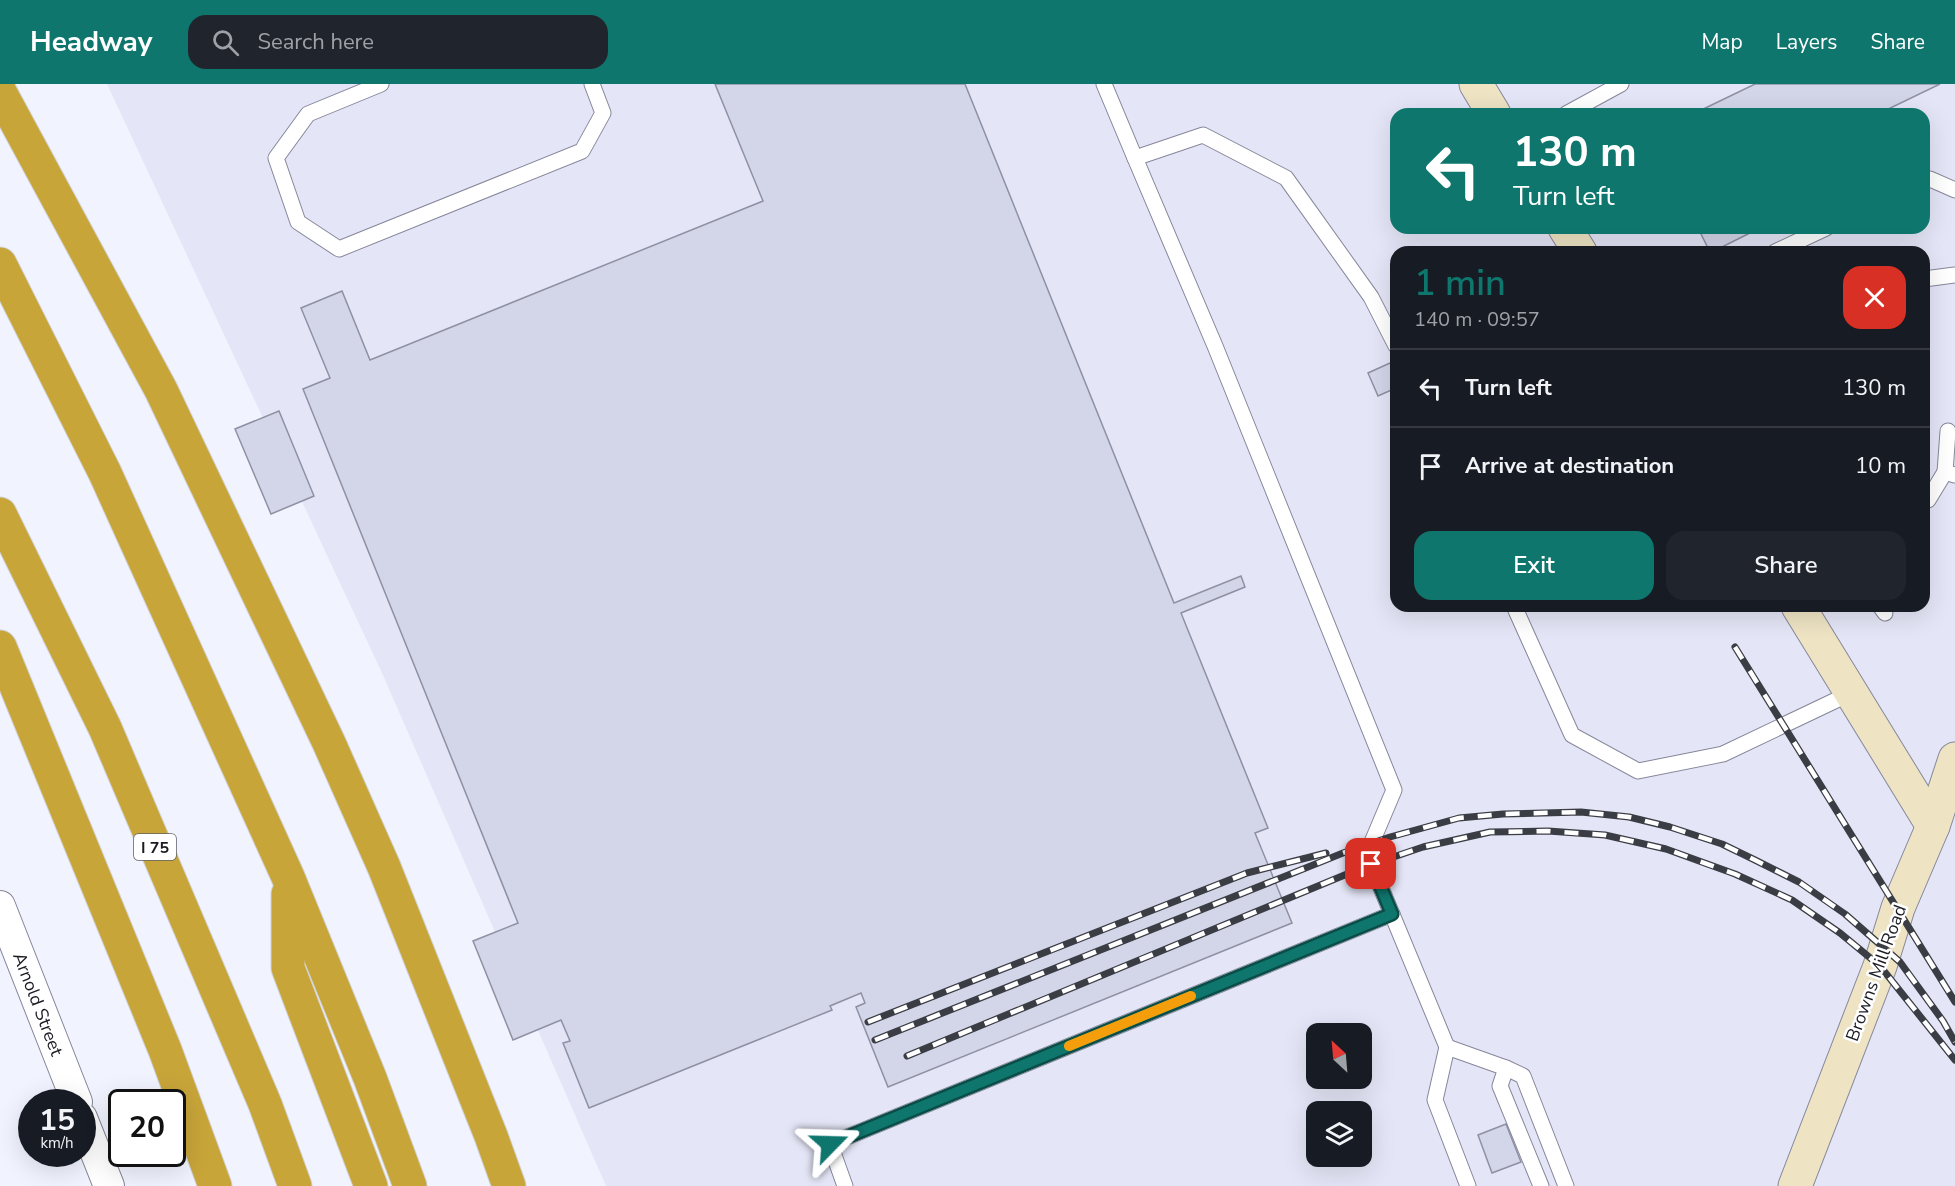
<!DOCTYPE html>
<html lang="en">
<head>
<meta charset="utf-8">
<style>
  :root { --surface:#171b24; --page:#20242c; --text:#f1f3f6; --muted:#9ea1a6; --line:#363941; --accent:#0f766e }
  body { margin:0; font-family:"Nunito Sans",sans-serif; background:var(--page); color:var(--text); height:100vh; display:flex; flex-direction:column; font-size:22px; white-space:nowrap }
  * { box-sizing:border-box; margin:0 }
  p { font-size:20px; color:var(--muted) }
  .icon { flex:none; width:33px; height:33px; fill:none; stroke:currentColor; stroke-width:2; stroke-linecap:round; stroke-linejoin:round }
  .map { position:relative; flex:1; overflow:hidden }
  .sheet { position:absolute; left:1390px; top:162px; width:540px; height:366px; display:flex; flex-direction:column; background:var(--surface); border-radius:18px; box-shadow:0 6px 24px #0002 }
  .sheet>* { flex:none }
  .hud { position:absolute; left:1390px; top:24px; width:540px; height:126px; border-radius:18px; box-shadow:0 6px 24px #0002; background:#0f766e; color:#fff; overflow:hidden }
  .needle { width:39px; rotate:334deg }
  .tools { position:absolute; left:1306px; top:939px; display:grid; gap:12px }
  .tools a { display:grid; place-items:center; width:66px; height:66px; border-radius:12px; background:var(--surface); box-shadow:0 6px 24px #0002; font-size:30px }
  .speed { position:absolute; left:18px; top:1005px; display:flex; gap:12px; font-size:30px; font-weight:700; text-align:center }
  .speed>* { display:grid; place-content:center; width:78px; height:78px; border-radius:50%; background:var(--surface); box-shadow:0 6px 24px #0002; line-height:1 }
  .speed small { font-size:15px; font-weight:400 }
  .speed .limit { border:3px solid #111; border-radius:9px; background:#fff; color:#111 }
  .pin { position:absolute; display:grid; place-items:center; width:51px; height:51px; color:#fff; margin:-26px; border-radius:12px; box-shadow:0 3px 9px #0006 }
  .me { position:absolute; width:66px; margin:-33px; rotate:68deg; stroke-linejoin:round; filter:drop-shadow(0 0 4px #0008) }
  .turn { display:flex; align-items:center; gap:21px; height:126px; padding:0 24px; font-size:27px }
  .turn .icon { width:78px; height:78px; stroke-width:2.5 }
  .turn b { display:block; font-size:42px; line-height:51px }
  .round { display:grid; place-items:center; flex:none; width:63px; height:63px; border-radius:18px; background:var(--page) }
  .overview { display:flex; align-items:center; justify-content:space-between; height:102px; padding:0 24px }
  h1 { font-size:36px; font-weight:600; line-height:45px; color:var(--accent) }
  .action { display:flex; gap:12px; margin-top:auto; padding:12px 24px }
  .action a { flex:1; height:69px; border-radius:18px; background:var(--accent); color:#fff; font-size:24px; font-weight:600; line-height:69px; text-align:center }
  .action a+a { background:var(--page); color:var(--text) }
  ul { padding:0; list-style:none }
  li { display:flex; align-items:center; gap:18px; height:78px; padding:0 24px; border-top:2px solid var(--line) }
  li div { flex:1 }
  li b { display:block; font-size:22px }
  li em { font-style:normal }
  header { display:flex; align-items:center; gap:36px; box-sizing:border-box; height:84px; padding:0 30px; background:var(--accent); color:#fff }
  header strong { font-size:28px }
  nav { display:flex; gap:33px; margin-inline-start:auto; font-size:21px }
  .search { width:420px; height:54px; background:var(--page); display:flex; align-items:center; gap:15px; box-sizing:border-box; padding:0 21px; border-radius:18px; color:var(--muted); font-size:22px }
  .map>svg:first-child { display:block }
  .built { fill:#e4e6f7; fill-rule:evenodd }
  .building { fill:#d3d5e9; stroke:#8e90a3; stroke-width:1.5 }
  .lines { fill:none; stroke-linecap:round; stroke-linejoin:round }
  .lane-casing { stroke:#86879a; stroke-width:17 }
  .street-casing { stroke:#86879a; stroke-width:32 }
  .secondary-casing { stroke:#86879a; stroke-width:35 }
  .highway-casing { stroke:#d1d2d3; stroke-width:35 }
  .lane { stroke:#fff; stroke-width:15 }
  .street { stroke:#fff; stroke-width:30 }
  .secondary { stroke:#eee4c4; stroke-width:33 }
  .highway { stroke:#c8a539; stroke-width:33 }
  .rail-casing { stroke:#3b3d44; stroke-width:7 }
  .rail { stroke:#fff; stroke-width:4.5; stroke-dasharray:14; stroke-linecap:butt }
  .route-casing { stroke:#0a4d48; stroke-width:15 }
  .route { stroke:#0f766e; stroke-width:10 }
  .slow { stroke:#f59e0b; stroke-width:10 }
  .labels { text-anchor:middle; stroke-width:5; stroke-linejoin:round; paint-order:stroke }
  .shield { fill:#fff; stroke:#5f6065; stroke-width:1.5 }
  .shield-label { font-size:16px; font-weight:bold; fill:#1b1c23 }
  .street-label { font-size:18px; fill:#1b1c23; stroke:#fff }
</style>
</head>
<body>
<header>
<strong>Headway</strong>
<div class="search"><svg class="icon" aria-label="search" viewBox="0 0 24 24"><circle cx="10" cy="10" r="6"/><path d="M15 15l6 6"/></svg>Search here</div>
<nav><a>Map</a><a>Layers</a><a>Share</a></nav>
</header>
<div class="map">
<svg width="1955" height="1102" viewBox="0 0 1955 1102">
  <rect width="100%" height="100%" fill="#f1f3ff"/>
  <path class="built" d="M107,0H1955V1102H606L382,589ZM1396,30H1924V144H1396ZM1396,168H1924V522H1396ZM1317,950H1362V994H1317ZM1317,1028H1362V1072H1317Z"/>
  <g class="building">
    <path d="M715,0H965L1174,519L1241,492L1245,503L1181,529L1268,744L1255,749L1292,839L888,1003L856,923L865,919L861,909L830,922L832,926L589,1024L563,959L570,957L561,936L513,956L473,857L518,839L303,305L330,294L301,224L342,207L370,276L763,117Z"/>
    <path d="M1755,0H1940L1878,30H1693Z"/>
    <path d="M1698,144H1760L1712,168H1710Z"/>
    <path d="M1390,279L1396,292V304L1378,312L1368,289Z"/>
    <path d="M279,327L314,412L271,430L235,345Z"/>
    <path d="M1506,1040L1521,1078L1492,1089L1478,1051Z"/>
  </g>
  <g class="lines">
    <g class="lane-casing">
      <g id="lane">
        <path d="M381,0L308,30L276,74L298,138L339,165L582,67L603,29L592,0"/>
        <path d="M1104,0L1135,74"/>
        <path d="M1566,30L1621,0"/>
        <path d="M1924,98L1930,95L1955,106"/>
        <path d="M1775,168L1826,144"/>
        <path d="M1924,195L1955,191"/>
        <path d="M1396,262L1371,213L1286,94L1203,51L1135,74L1215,262L1394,706L1367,770L1447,963"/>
        <path d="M1948,347L1945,388L1955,391"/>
        <path d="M1928,416L1945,388"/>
        <path d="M1514,522L1572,651L1638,687L1723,670L1851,609"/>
        <path d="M1880,522L1885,529"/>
        <path d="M1506,984L1523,992L1566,1102"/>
        <path d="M845,1102L830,1060L1392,830"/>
        <path d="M1468,1102L1435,1016L1447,963L1506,984L1500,1002L1541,1102"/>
      </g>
    </g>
    <g class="street-casing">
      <g id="street">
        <path d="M0,822L77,1018"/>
        <path d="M82,1034L109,1102"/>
      </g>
    </g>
    <g class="secondary-casing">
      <g id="secondary">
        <path d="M1476,0L1494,30"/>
        <path d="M1565,144L1580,168"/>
        <path d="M1798,522L1933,742"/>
        <path d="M1795,1102L1880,882L1898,824L1933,742L1955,675"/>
      </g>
    </g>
    <g class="highway-casing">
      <g id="highway">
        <path d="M0,8L161,306L329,659L384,783L491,1052L509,1102"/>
        <path d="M0,180L105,389L288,793L370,994L410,1102"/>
        <path d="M0,430L105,644L265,1020L295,1102"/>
        <path d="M0,563L165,966L215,1102"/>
        <path d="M288,810V884L371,1102"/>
      </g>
    </g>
    <use href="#lane" class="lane"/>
    <use href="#street" class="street"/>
    <use href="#secondary" class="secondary"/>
    <use href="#highway" class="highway"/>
    <g class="rail-casing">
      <g id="rail">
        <path d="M1735,563L1955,918"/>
        <path d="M868,938L1247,789L1326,769"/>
        <path d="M875,956L1343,769L1390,753L1459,734L1503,730L1581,728L1629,733L1670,743L1722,760L1755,776L1799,798L1845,830L1900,878L1943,937L1955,958"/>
        <path d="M907,972L1364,783L1423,763L1490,748L1548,747L1605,751L1666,765L1735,790L1792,816L1840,849L1880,882L1955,976"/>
      </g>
    </g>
    <use href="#rail" class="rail"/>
  </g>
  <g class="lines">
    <g class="route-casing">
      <path id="route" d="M830,1060L1392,830L1371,780"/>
    </g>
    <use href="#route" class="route"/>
    <path class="slow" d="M1069,962L1191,912"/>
  </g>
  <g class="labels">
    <rect class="shield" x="134" y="750" width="42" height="26" rx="4.5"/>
    <g class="shield-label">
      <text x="155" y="769">I 75</text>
    </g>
    <g class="street-label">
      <text transform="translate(1876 889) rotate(-70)" y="6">Browns Mill Road</text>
      <text transform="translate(38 920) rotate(69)" y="6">Arnold Street</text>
    </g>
  </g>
</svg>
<div class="tools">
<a><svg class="needle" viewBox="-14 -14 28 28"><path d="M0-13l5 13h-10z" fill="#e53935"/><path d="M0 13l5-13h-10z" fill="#9ea1a6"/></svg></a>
<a><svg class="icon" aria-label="layers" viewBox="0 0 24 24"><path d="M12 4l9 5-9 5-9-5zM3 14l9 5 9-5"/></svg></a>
</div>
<div class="speed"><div>15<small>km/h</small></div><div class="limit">20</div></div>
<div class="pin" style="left:1371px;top:780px;background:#d93025"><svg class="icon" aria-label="arrive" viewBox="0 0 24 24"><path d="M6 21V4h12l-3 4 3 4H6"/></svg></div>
<svg class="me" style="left:830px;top:1060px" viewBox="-20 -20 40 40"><path d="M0-17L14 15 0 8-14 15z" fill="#0f766e" stroke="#fff" stroke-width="4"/></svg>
<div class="hud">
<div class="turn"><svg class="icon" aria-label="left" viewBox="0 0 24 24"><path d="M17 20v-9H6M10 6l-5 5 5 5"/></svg><div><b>130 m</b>Turn left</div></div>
</div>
<section class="sheet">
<div class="overview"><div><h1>1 min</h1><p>140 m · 09:57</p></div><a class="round" style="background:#d93025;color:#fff"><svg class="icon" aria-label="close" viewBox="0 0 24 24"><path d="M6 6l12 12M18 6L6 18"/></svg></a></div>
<ul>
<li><svg class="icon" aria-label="left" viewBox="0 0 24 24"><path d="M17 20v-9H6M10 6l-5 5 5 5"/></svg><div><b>Turn left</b></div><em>130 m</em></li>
<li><svg class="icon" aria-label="arrive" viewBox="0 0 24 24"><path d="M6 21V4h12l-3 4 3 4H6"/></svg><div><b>Arrive at destination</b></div><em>10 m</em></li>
</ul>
<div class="action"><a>Exit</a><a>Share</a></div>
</section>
</div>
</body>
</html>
